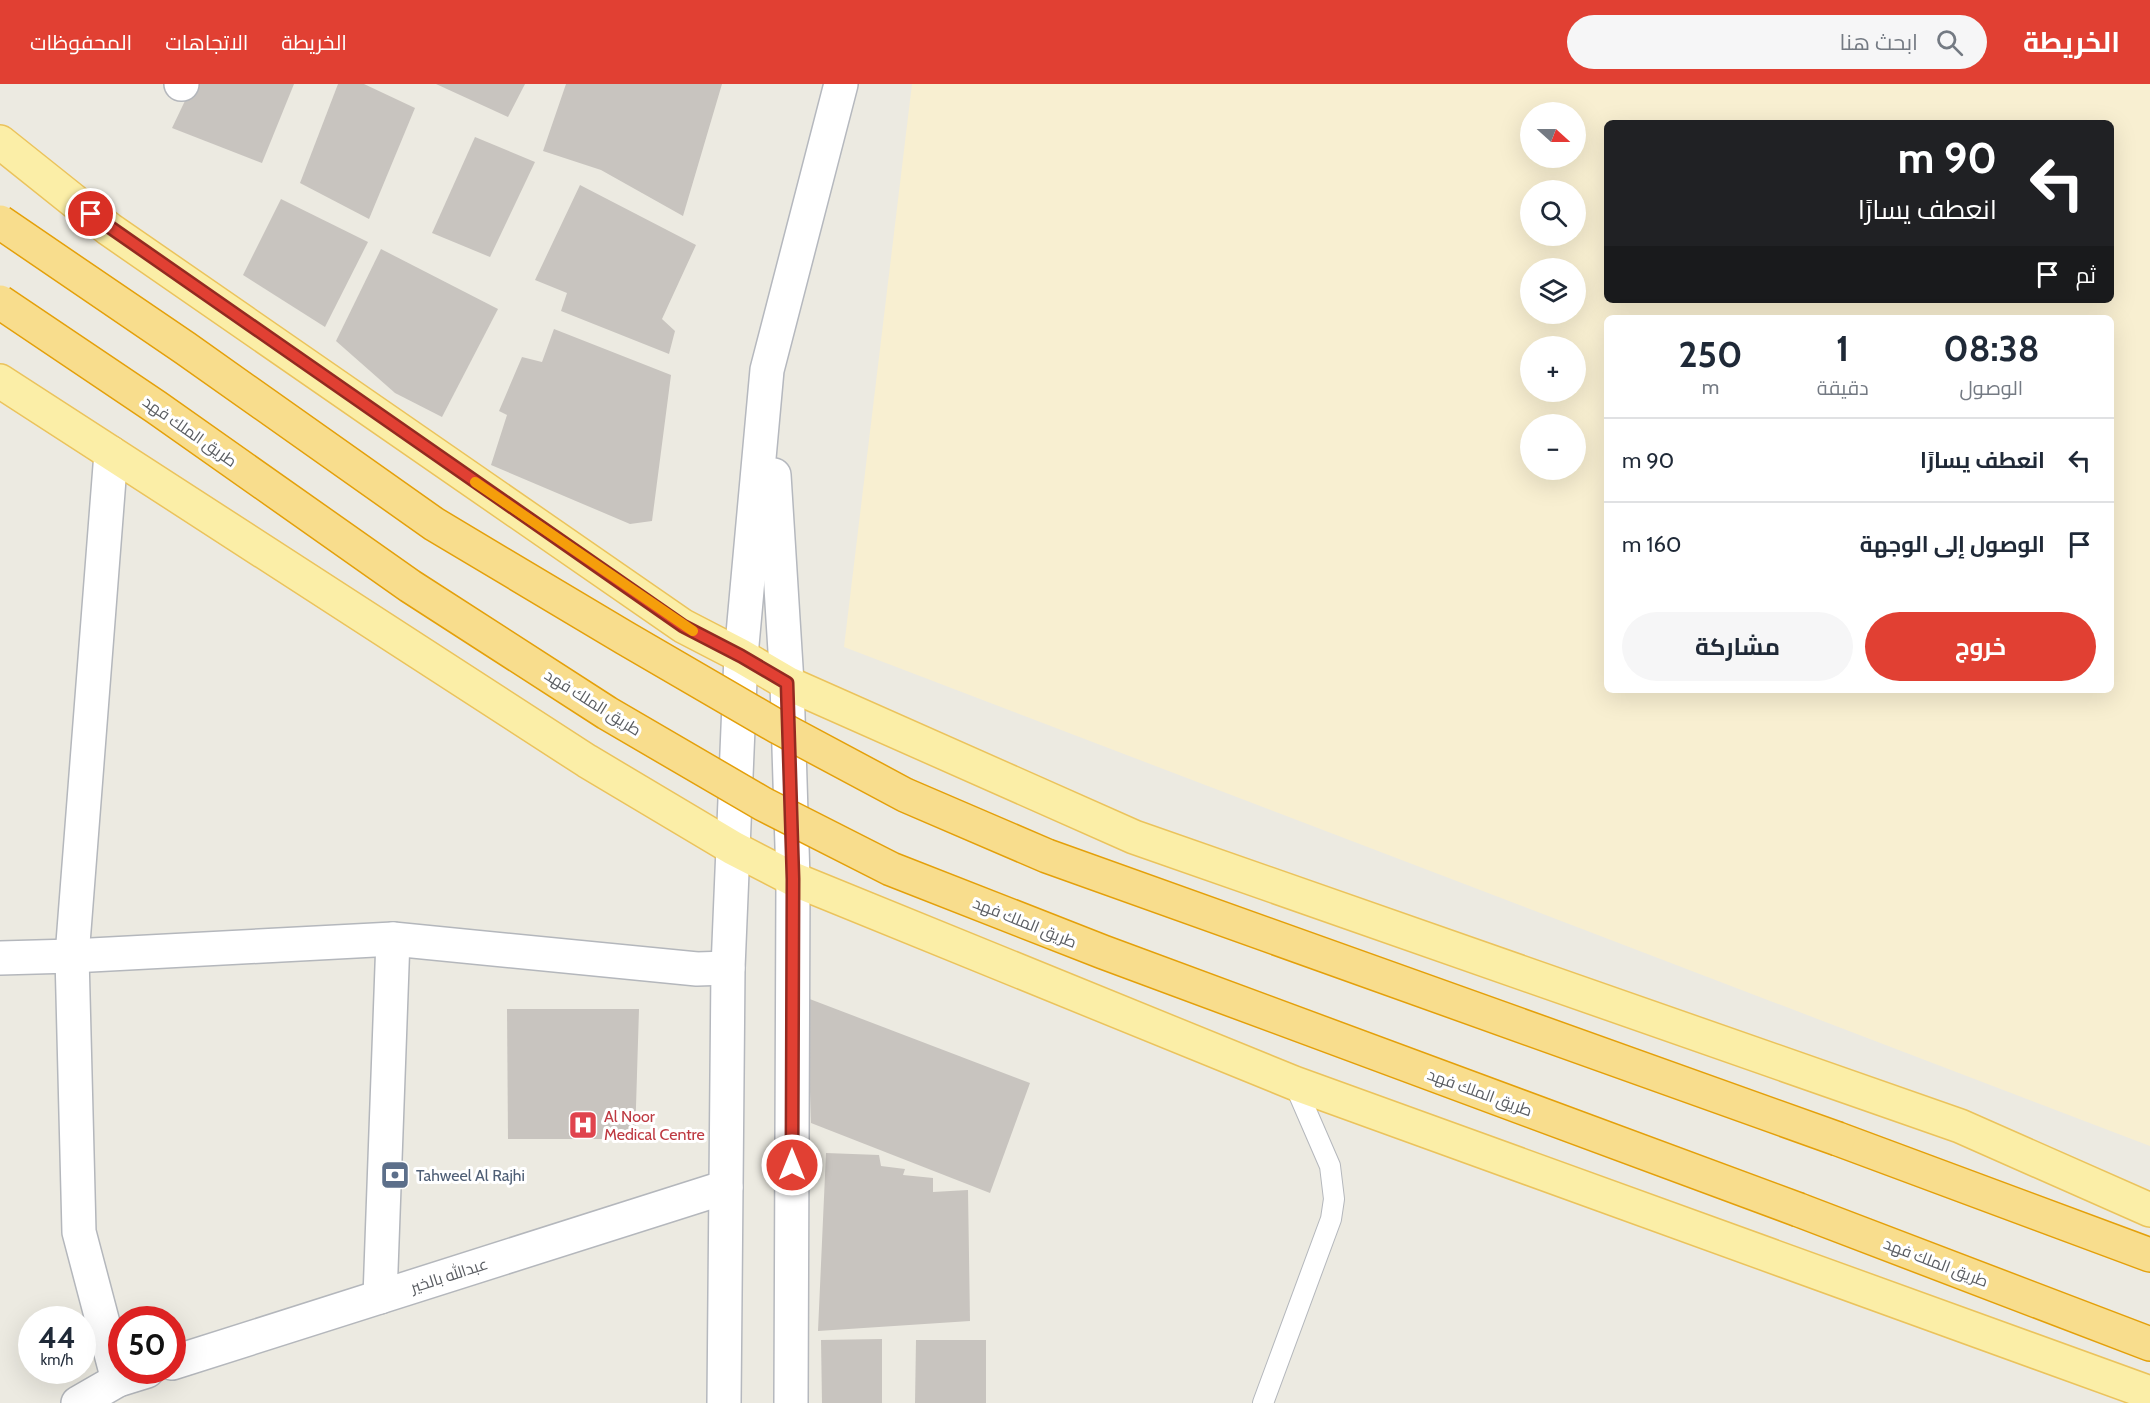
<!DOCTYPE html>
<html lang="ar">
<head>
<meta charset="utf-8">
<style>
  :root { --surface:#fff; --page:#f6f6f7; --text:#1f2937; --muted:#747a83; --line:#e0e1e3; --accent:#e14033 }
  body { margin:0; font-family:Cabin,Cairo,sans-serif; background:var(--page); color:var(--text); direction:rtl; height:100vh; display:flex; flex-direction:column; font-size:22px; white-space:nowrap }
  * { box-sizing:border-box; margin:0 }
  p { font-size:20px; color:var(--muted) }
  .icon { flex:none; width:33px; height:33px; fill:none; stroke:currentColor; stroke-width:2; stroke-linecap:round; stroke-linejoin:round }
  .map { position:relative; flex:1; overflow:hidden; direction:ltr }
  .side { position:absolute; left:1604px; top:231px; width:510px; height:378px; display:flex; flex-direction:column; background:var(--surface); border-radius:9px; box-shadow:0 6px 24px #0002; direction:rtl }
  .side>* { flex:none }
  .hud { position:absolute; left:1604px; top:36px; width:510px; height:183px; border-radius:9px; box-shadow:0 6px 24px #0002; direction:rtl; background:#202124; color:#fff; overflow:hidden }
  .needle { width:39px; rotate:111deg }
  .tools { position:absolute; left:1520px; top:18px; display:grid; gap:12px }
  .tools a { display:grid; place-items:center; width:66px; height:66px; border-radius:50%; background:var(--surface); box-shadow:0 6px 24px #0002; font-size:30px }
  .speed { position:absolute; left:18px; top:1222px; display:flex; gap:12px; font-size:30px; font-weight:700; text-align:center }
  .speed>* { display:grid; place-content:center; width:78px; height:78px; border-radius:50%; background:var(--surface); box-shadow:0 6px 24px #0002; line-height:1 }
  .speed small { font-size:15px; font-weight:400 }
  .speed .limit { border:9px solid #d22; background:#fff; color:#111 }
  .pin { position:absolute; display:grid; place-items:center; width:51px; height:51px; color:#fff; margin:-26px; border:3px solid #fff; border-radius:50%; box-shadow:0 2px 6px #0007 }
  .me { position:absolute; width:66px; margin:-33px; rotate:0deg; stroke-linejoin:round; filter:drop-shadow(0 0 4px #0008) }
  .turn { display:flex; align-items:center; gap:21px; height:126px; padding:0 18px; font-size:27px }
  .turn .icon { width:78px; height:78px; stroke-width:2.5 }
  .turn b { display:block; font-size:42px; line-height:51px }
  .then { display:flex; align-items:center; height:57px; padding:0 18px; background:#0003; gap:12px; font-size:22px }
  .eta { display:flex; justify-content:space-evenly; align-items:center; height:102px; text-align:center }
  .eta b { font-size:36px; font-weight:700; line-height:42px }
  .action { display:flex; gap:12px; margin-top:auto; padding:12px 18px }
  .action a { flex:1; height:69px; border-radius:36px; background:var(--accent); color:#fff; font-size:24px; font-weight:700; line-height:69px; text-align:center }
  .action a+a { background:var(--page); color:var(--text) }
  ul { padding:0; list-style:none }
  li { display:flex; align-items:center; gap:18px; height:84px; padding:0 18px; border-top:2px solid var(--line) }
  li div { flex:1 }
  li b { display:block; font-size:22px }
  li em { font-style:normal }
  header { display:flex; align-items:center; gap:36px; box-sizing:border-box; height:84px; padding:0 30px; background:var(--accent); color:#fff }
  header strong { font-size:28px }
  nav { display:flex; gap:33px; margin-inline-start:auto; font-size:21px }
  .search { width:420px; height:54px; background:var(--page); display:flex; align-items:center; gap:15px; box-sizing:border-box; padding:0 21px; border-radius:33px; color:var(--muted); font-size:22px }
  .map>svg:first-child { display:block }
  .sand { fill:#f8efd1; fill-rule:evenodd }
  .building { fill:#c8c4bf }
  .lines { fill:none; stroke-linecap:round; stroke-linejoin:round }
  .lane-casing { stroke:#b4b7bc; stroke-width:22 }
  .street-casing { stroke:#b4b7bc; stroke-width:36 }
  .secondary-casing { stroke:#b5b8be; stroke-width:36 }
  .primary-casing { stroke:#ebc35c; stroke-width:36 }
  .highway-casing { stroke:#e4a00a; stroke-width:36 }
  .lane { stroke:#fff; stroke-width:20 }
  .street { stroke:#fff; stroke-width:33 }
  .secondary { stroke:#fff; stroke-width:33 }
  .primary { stroke:#fbeea7; stroke-width:33 }
  .highway { stroke:#f8dd8d; stroke-width:33 }
  .highway-bridge-casing { stroke:#e4a00a; stroke-width:36; stroke-linecap:butt }
  .highway-bridge { stroke:#f8dd8d; stroke-width:33 }
  .route-casing { stroke:#922a21; stroke-width:15 }
  .route { stroke:#e14033; stroke-width:10 }
  .slow { stroke:#f59e0b; stroke-width:10 }
  .labels { text-anchor:middle; stroke-width:6; stroke-linejoin:round; paint-order:stroke }
  .street-label { font-size:16px; fill:#5a5d62; stroke:#fff }
  .health-label { font-size:16px; fill:#be3a42; stroke:#fff; text-anchor:start }
  .service-label { font-size:16px; fill:#4e5e75; stroke:#fff; text-anchor:start }
</style>
</head>
<body>
<header>
<strong>الخريطة</strong>
<div class="search"><svg class="icon" aria-label="search" viewBox="0 0 24 24"><circle cx="10" cy="10" r="6"/><path d="M15 15l6 6"/></svg>ابحث هنا</div>
<nav><a>الخريطة</a><a>الاتجاهات</a><a>المحفوظات</a></nav>
</header>
<div class="map">
<svg width="2150" height="1319" viewBox="0 0 2150 1319">
  <rect width="100%" height="100%" fill="#eceae1"/>
  <path class="sand" d="M912,0H2150V1062L844,563ZM1530,28H1575V74H1530ZM1606,39H2110V216H1606ZM1575,106V152H1530V106ZM1575,184V230H1530V184ZM1606,234H2110V606H1606ZM1530,262H1575V308H1530ZM1530,340H1575V386H1530Z"/>
  <g class="building">
    <path d="M193,0H294L262,79L172,44Z"/>
    <path d="M338,0H364L415,24L369,135L300,99Z"/>
    <path d="M436,0H525L508,33Z"/>
    <path d="M566,0H722L683,132L601,86L543,67Z"/>
    <path d="M475,53L535,78L490,173L432,149Z"/>
    <path d="M580,101L696,161L662,235L675,247L669,270L561,227L567,209L535,196Z"/>
    <path d="M281,115L368,158L325,243L243,191Z"/>
    <path d="M381,165L498,225L442,333L395,309L336,257Z"/>
    <path d="M554,245L671,291L652,437L630,440L491,381L507,331L499,327L522,273L542,278Z"/>
    <path d="M807,914L1030,999L990,1109L811,1039Z"/>
    <path d="M507,925H639L635,1055H508Z"/>
    <path d="M826,1069L879,1071L881,1082L905,1085L903,1091L933,1094V1108L968,1106L970,1237L818,1247Z"/>
    <path d="M882,1255V1319H822L821,1256Z"/>
    <path d="M916,1256H986V1319H915Z"/>
  </g>
  <g class="lines">
    <g class="lane-casing">
      <path id="lane" d="M1263,1319L1331,1135L1334,1115L1330,1082L1294,999"/>
    </g>
    <g class="street-casing">
      <g id="street">
        <path d="M181,0H182"/>
        <path d="M111,369L72,872L79,1148L118,1296"/>
        <path d="M0,874L72,872L393,855L697,885L728,884"/>
        <path d="M380,1213L393,855"/>
        <path d="M172,1279L726,1103"/>
        <path d="M78,1319L118,1296L147,1287"/>
      </g>
    </g>
    <g class="secondary-casing">
      <g id="secondary">
        <path d="M774,391L787,599L793,795L791,1319"/>
        <path d="M724,1319L728,884L741,572L767,286L841,0"/>
      </g>
    </g>
    <g class="primary-casing">
      <g id="primary">
        <path d="M0,58L109,145L683,542L741,572L787,599L1134,753L1960,1042L2150,1126"/>
        <path d="M0,297L587,677L733,764L793,795L1294,999L2150,1309"/>
      </g>
    </g>
    <g class="highway-casing">
      <g id="highway">
        <path d="M1838,1055L2150,1171"/>
        <path d="M1799,1126L2150,1260"/>
      </g>
    </g>
    <use href="#lane" class="lane"/>
    <use href="#street" class="street"/>
    <use href="#secondary" class="secondary"/>
    <use href="#primary" class="primary"/>
    <use href="#highway" class="highway"/>
    <g class="highway-bridge-casing">
      <g id="highway-bridge">
        <path d="M0,138L185,264L434,440L625,554L778,643L905,711L1047,772L1838,1055"/>
        <path d="M0,218L156,323L410,502L607,629L763,720L891,785L1103,868L1799,1126"/>
      </g>
    </g>
    <use href="#highway-bridge" class="highway-bridge"/>
  </g>
  <g class="lines">
    <g class="route-casing">
      <path id="route" d="M91,130L683,542L741,572L787,599L793,795L792,1081"/>
    </g>
    <use href="#route" class="route"/>
    <path class="slow" d="M475,398L693,547"/>
  </g>
  <defs>
    <g id="hospital-square" transform="scale(1.5)"><rect x="-9" y="-9" width="18" height="18" rx="4" fill="#e0444e" stroke="#fff"/><path d="M-5-5h3v3.5h4V-5h3V5h-3V1.5h-4V5h-3Z" fill="#fff"/></g>
    <g id="bank-square" transform="scale(1.5)"><rect x="-9" y="-9" width="18" height="18" rx="4" fill="#5c6f8a" stroke="#fff"/><path d="M-6-4H6V4H-6ZM0-2.3a2.3 2.3 0 1 0 0 4.6a2.3 2.3 0 1 0 0-4.6Z" fill="#fff"/></g>
  </defs>
  <g fill-rule="evenodd">
    <use href="#hospital-square" x="583" y="1041"/>
    <use href="#bank-square" x="395" y="1091"/>
  </g>
  <g class="labels">
    <g class="street-label">
      <text transform="translate(190 347) rotate(35)" y="6">طريق الملك فهد</text>
      <text transform="translate(593 618) rotate(32)" y="6">طريق الملك فهد</text>
      <text transform="translate(1025 838) rotate(22)" y="6">طريق الملك فهد</text>
      <text transform="translate(1480 1008) rotate(20)" y="6">طريق الملك فهد</text>
      <text transform="translate(1936 1178) rotate(21)" y="6">طريق الملك فهد</text>
      <text transform="translate(449 1191) rotate(-18)" y="6">عبدالله بالخير</text>
    </g>
    <g class="health-label">
      <text x="604" y="1038">Al Noor<tspan x="604" dy="18">Medical Centre</tspan></text>
    </g>
    <g class="service-label">
      <text x="416" y="1097">Tahweel Al Rajhi</text>
    </g>
  </g>
</svg>
<div class="tools">
<a><svg class="needle" viewBox="-14 -14 28 28"><path d="M0-13l5 13h-10z" fill="#e53935"/><path d="M0 13l5-13h-10z" fill="#747a83"/></svg></a>
<a><svg class="icon" aria-label="search" viewBox="0 0 24 24"><circle cx="10" cy="10" r="6"/><path d="M15 15l6 6"/></svg></a>
<a><svg class="icon" aria-label="layers" viewBox="0 0 24 24"><path d="M12 4l9 5-9 5-9-5zM3 14l9 5 9-5"/></svg></a>
<a>+</a>
<a>−</a>
</div>
<div class="speed"><div>44<small>km/h</small></div><div class="limit">50</div></div>
<div class="pin" style="left:91px;top:130px;background:#d93025"><svg class="icon" aria-label="arrive" viewBox="0 0 24 24"><path d="M6 21V4h12l-3 4 3 4H6"/></svg></div>
<svg class="me" style="left:792px;top:1081px" viewBox="-20 -20 40 40"><circle r="17" fill="#e14033" stroke="#fff" stroke-width="3"/><path d="M0-11L8 9 0 5-8 9z" fill="#fff"/></svg>
<div class="hud">
<div class="turn"><svg class="icon" aria-label="left" viewBox="0 0 24 24"><path d="M17 20v-9H6M10 6l-5 5 5 5"/></svg><div><b>90 m</b>انعطف يسارًا</div></div>
<div class="then">ثم<svg class="icon" aria-label="arrive" viewBox="0 0 24 24"><path d="M6 21V4h12l-3 4 3 4H6"/></svg></div>
</div>
<section class="side">
<div class="eta">
<div><b>08:38</b><p>الوصول</p></div>
<div><b>1</b><p>دقيقة</p></div>
<div><b>250</b><p>m</p></div>
</div>
<ul>
<li><svg class="icon" aria-label="left" viewBox="0 0 24 24"><path d="M17 20v-9H6M10 6l-5 5 5 5"/></svg><div><b>انعطف يسارًا</b></div><em>90 m</em></li>
<li><svg class="icon" aria-label="arrive" viewBox="0 0 24 24"><path d="M6 21V4h12l-3 4 3 4H6"/></svg><div><b>الوصول إلى الوجهة</b></div><em>160 m</em></li>
</ul>
<div class="action"><a>خروج</a><a>مشاركة</a></div>
</section>
</div>
</body>
</html>
